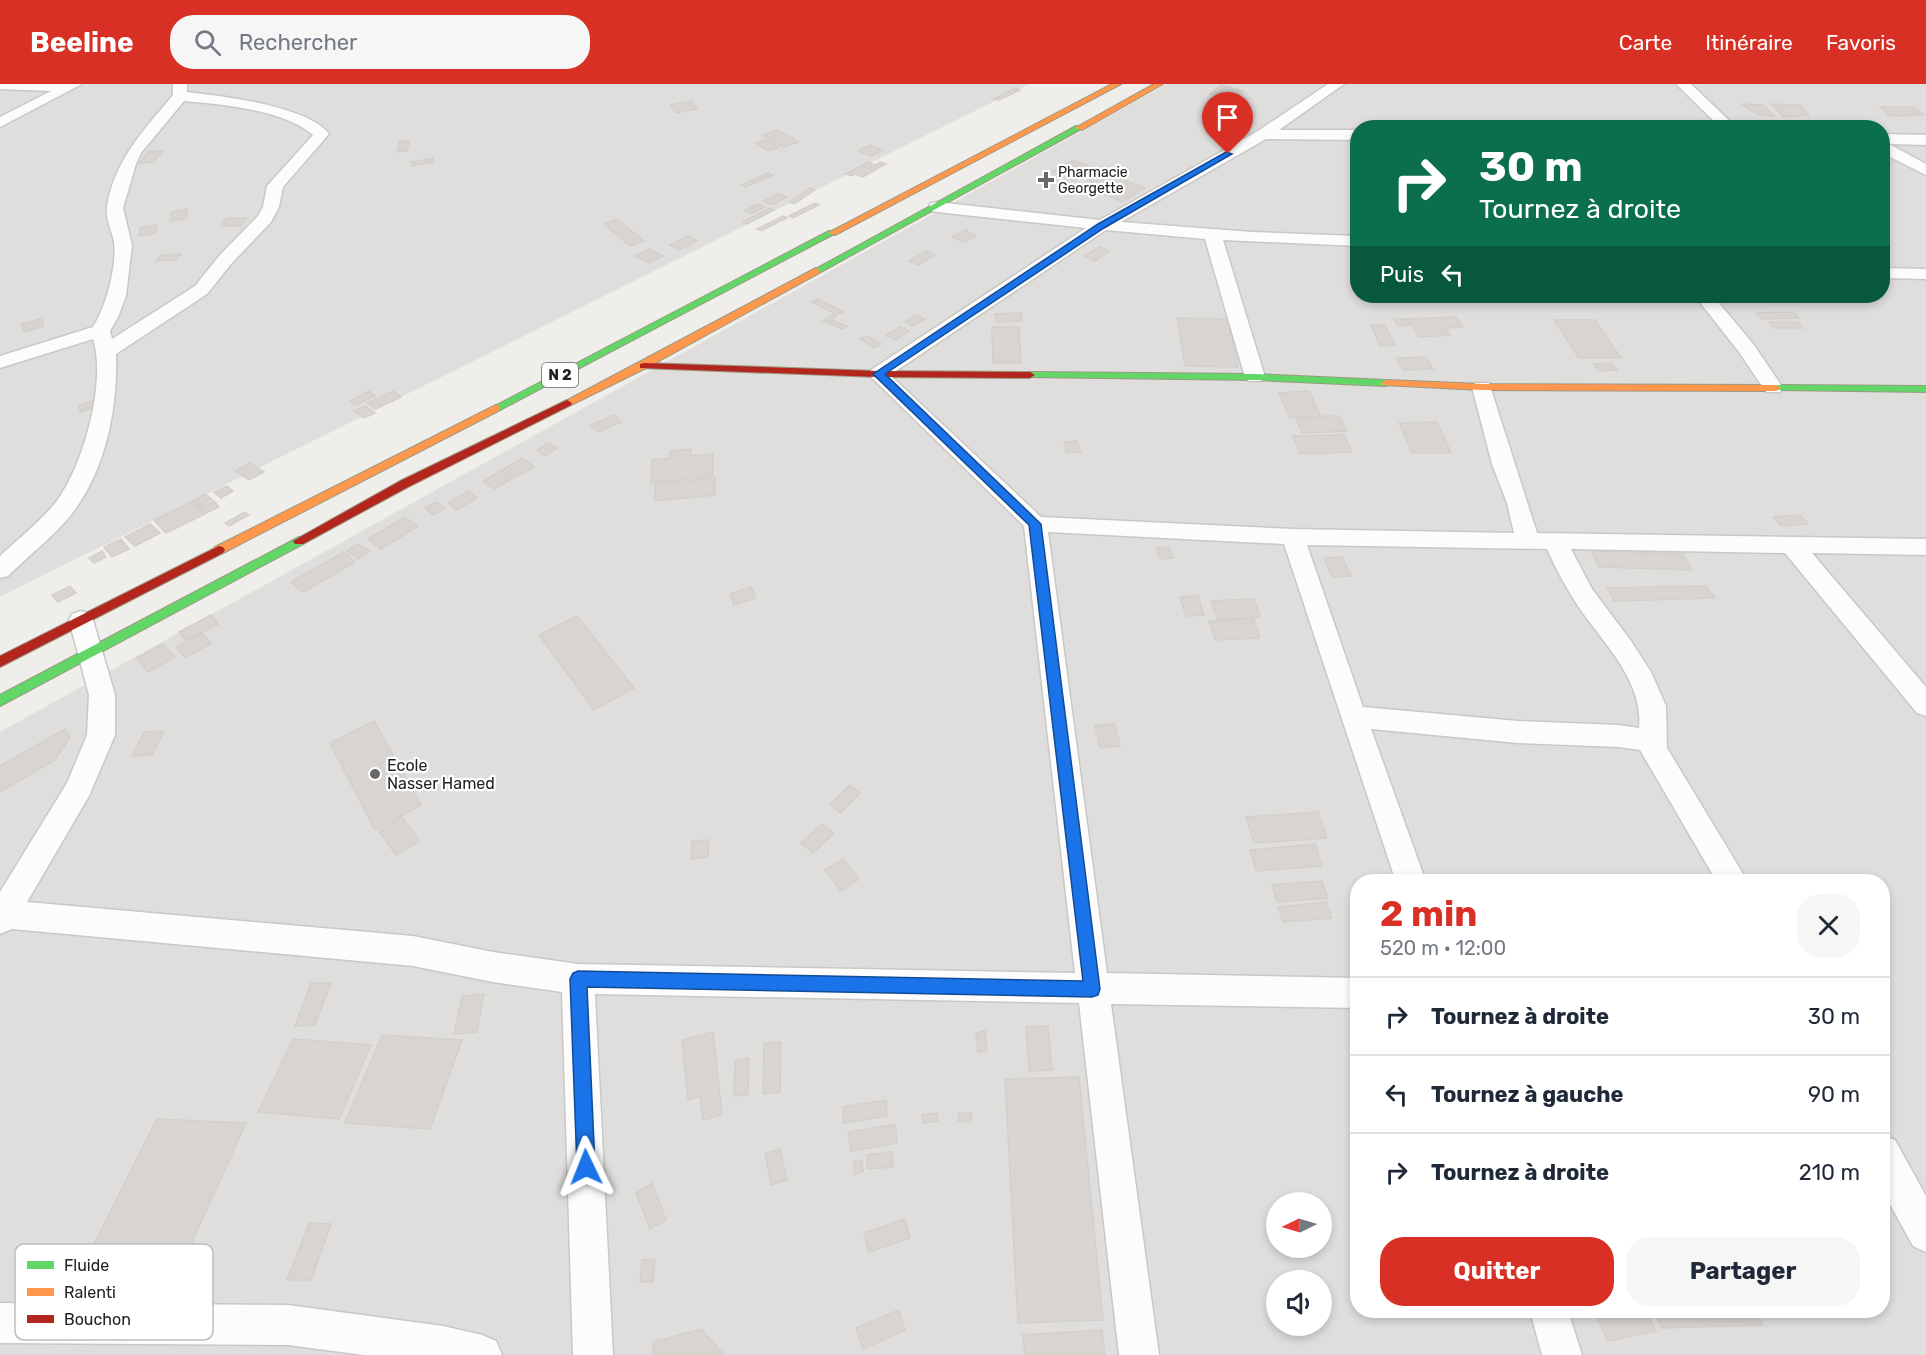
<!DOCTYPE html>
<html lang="fr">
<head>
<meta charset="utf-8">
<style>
  :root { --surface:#fff; --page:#f6f6f7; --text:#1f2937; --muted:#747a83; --line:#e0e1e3; --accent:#d93025 }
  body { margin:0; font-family:Rubik,sans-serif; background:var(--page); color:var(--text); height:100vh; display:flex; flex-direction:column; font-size:22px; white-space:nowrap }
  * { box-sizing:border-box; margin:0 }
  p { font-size:20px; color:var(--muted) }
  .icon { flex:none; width:33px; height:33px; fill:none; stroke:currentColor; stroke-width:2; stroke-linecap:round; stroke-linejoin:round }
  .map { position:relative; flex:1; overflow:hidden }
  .sheet { position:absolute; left:1350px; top:790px; width:540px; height:444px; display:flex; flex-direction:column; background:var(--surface); border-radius:24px; box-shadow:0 3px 9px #0003 }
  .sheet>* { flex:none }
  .hud { position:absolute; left:1350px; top:36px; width:540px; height:183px; border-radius:24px; box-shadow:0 3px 9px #0003; background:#0b6e4f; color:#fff; overflow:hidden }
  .needle { width:39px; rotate:265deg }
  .fabs { position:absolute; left:1266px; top:1108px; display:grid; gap:12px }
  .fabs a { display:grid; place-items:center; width:66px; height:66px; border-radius:50%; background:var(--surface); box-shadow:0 3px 9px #0003; font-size:30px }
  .pin { position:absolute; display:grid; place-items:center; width:51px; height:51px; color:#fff; margin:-62px -26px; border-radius:50% 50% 50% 0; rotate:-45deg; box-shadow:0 0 6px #0007 }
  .pin .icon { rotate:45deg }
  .me { position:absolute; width:66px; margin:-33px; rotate:358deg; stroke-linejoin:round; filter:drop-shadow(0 0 4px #0008) }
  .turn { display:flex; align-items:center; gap:21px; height:126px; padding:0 30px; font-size:27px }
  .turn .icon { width:78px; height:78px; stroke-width:2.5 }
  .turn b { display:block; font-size:42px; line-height:51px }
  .then { display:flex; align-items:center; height:57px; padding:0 30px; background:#0003; gap:12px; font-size:22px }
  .round { display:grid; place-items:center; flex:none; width:63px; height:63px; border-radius:24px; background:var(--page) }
  .head { display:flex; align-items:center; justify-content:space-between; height:102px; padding:0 30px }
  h1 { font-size:36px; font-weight:700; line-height:45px; color:var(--accent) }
  .action { display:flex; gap:12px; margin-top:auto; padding:12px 30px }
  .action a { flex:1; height:69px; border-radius:24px; background:var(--accent); color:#fff; font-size:24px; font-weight:700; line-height:69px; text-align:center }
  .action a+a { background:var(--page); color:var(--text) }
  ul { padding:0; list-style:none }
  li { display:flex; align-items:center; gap:18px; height:78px; padding:0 30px; border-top:2px solid var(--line) }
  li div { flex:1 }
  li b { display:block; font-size:22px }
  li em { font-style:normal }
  header { display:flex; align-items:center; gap:36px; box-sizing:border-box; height:84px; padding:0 30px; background:var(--accent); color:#fff }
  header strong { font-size:28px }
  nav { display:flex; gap:33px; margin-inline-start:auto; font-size:21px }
  .search { width:420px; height:54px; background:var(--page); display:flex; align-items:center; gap:15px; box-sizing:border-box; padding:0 21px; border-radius:24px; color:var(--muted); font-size:22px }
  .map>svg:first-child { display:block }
  .residential { fill:#dfdedc; fill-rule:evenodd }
  .building { fill:#d7d4d2; stroke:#d3d0cc; stroke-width:1.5 }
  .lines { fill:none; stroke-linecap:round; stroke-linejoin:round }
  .street-casing { stroke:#c9c8c7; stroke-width:3 }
  .fast-casing { stroke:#999a82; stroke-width:2 }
  .slow-casing { stroke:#999a82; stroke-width:2 }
  .jam-casing { stroke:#999a82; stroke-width:2 }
  .street { fill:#fdfcfc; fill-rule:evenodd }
  .fast { fill:#63d668; fill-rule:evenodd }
  .slow { fill:#ff974d; fill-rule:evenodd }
  .jam { fill:#b3261e; fill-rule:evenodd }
  .route { fill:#1a73e8; stroke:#114b97; stroke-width:1.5 }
  .poi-dot { fill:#6a6968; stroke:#fff; stroke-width:2 }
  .labels { text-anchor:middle; stroke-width:4.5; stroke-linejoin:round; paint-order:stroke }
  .far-poi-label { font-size:14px; fill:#222; stroke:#fff; text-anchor:start }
  .shield { fill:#fff; stroke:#646464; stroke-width:1.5 }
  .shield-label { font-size:15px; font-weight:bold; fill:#222 }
  .poi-label { font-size:16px; fill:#222; stroke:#fff; text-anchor:start }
  .key { fill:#fff; stroke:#bdbdbd; stroke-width:1.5 }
  .key-label { font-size:16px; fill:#222 }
</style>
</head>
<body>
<header>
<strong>Beeline</strong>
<div class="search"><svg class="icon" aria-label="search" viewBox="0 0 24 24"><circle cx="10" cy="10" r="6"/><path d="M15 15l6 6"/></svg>Rechercher</div>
<nav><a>Carte</a><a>Itinéraire</a><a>Favoris</a></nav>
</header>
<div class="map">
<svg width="1926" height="1271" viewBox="0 0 1926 1271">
  <rect width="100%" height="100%" fill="#f0eeeb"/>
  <g class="residential">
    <path d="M0,0H1029L0,513Z"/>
    <path d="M1167,0H1926V1271H0V648ZM1358,44H1882V212H1358ZM1358,798H1882V1227H1358ZM1276,1119H1322V1164H1276ZM1276,1197H1322V1242H1276Z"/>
  </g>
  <g class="building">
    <path d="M1221,1L1243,7L1232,16L1210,10Z"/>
    <path d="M1015,4L1020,6L999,16L994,15Z"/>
    <path d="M691,17L697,25L676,29L670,21Z"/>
    <path d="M1742,20L1763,21L1774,32L1758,31Z"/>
    <path d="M1772,20L1800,21L1809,31L1783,33Z"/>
    <path d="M1880,23H1913L1924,31L1890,32Z"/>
    <path d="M778,46L798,58L783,63L763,51Z"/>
    <path d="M767,55L779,64L768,67L756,59Z"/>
    <path d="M400,57H409L407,67L397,68Z"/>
    <path d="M870,61L883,66L871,72L858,67Z"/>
    <path d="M149,67H163L153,78L139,79Z"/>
    <path d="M433,74L434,78L412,82L411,78Z"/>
    <path d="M1073,76L1095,85L1074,97L1052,88Z"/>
    <path d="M868,78L873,80L851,92L846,90Z"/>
    <path d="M880,78L886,80L863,93L857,91Z"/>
    <path d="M1103,88L1145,104L1123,118L1081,101Z"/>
    <path d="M768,89L773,91L746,103L741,101Z"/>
    <path d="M810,104L815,106L794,120L789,118Z"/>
    <path d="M779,109L787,113L772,121L764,117Z"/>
    <path d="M815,119L819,121L793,134L789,132Z"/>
    <path d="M757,120L765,123L751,130L744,127Z"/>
    <path d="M770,124L774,126L747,140L743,138Z"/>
    <path d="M187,125V134L171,137V128Z"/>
    <path d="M783,132L787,134L761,147L757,145Z"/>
    <path d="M227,134H247L241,142H221Z"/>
    <path d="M617,135L644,157L630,162L604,140Z"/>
    <path d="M157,141L156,149L139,152L140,144Z"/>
    <path d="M965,146L976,152L963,158L952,153Z"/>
    <path d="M688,152L697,157L679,166L670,161Z"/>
    <path d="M1099,163L1109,167L1095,177L1084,172Z"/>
    <path d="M649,165L663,172L649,179L635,172Z"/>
    <path d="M926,167L935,171L918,181L909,177Z"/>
    <path d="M181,170L176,176L156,177L161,171Z"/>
    <path d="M818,215L843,228L837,231L812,218Z"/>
    <path d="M1794,228L1799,234L1761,235L1756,229Z"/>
    <path d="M1021,229L1022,237L996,238L995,230Z"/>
    <path d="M832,231L836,232L831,236L847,242L843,245L823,237Z"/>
    <path d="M916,231L925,235L913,242L905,238Z"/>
    <path d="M1456,233L1463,243L1445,244L1450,251L1419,253L1408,235Z"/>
    <path d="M1177,234L1228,235L1238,283L1185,282Z"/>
    <path d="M41,235L44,242L24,248L21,240Z"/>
    <path d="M1394,235H1408L1412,241L1398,242Z"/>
    <path d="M1554,236H1595L1621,274H1579Z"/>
    <path d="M1769,238H1798L1803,244H1774Z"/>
    <path d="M1371,241H1385L1395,261L1380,262Z"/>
    <path d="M900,243L909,247L896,256L886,251Z"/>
    <path d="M992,243H1019L1021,279H993Z"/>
    <path d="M867,252L881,260L874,264L860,255Z"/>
    <path d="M1426,273L1433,285L1403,286L1396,274Z"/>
    <path d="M1611,279L1617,286L1599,287L1593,280Z"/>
    <path d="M369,307L375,312L356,321L350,317Z"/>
    <path d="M393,307L401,313L376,325L368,319Z"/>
    <path d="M1309,307L1321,333L1290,334L1279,309Z"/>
    <path d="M93,317L97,322L81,328L78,322Z"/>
    <path d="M365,322L375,329L364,334L354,327Z"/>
    <path d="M614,331L621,338L598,348L591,341Z"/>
    <path d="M1339,332L1347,347L1302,349L1296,333Z"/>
    <path d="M1437,338L1451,369H1412L1399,339Z"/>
    <path d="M1344,351L1352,368L1300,370L1293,352Z"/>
    <path d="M1077,357L1081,368L1066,369L1064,358Z"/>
    <path d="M549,359L557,364L545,372L537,366Z"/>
    <path d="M691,365V372L713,370V392L651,399L652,376L670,374V367Z"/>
    <path d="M523,374L534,383L516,393L504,385Z"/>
    <path d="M250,379L264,388L249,396L235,387Z"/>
    <path d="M501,386L513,394L495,405L483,398Z"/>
    <path d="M715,394V411L655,417V400Z"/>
    <path d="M227,402L233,407L221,414L214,408Z"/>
    <path d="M469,407L477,414L456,426L448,419Z"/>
    <path d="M205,410L212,415L199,422L193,417Z"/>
    <path d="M193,417L205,430L166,449L154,436Z"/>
    <path d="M214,417L219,423L206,429L200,423Z"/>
    <path d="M437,418L445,424L433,431L425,424Z"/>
    <path d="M245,428L249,431L229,442L225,439Z"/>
    <path d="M1800,431L1808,440L1781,442L1773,433Z"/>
    <path d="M405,433L418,442L381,465L368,455Z"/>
    <path d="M150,440L160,449L135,462L125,453Z"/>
    <path d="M121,455L129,465L112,473L104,463Z"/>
    <path d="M357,460L370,467L358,475L347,467Z"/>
    <path d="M1169,463L1173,474L1160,475L1156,464Z"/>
    <path d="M102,467L106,473L94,479L89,474Z"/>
    <path d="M1591,467L1683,470L1692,486L1599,483Z"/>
    <path d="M344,468L355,478L303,508L291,498Z"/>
    <path d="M1342,473L1351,492L1332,493L1324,474Z"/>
    <path d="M70,502L76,509L58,518L52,511Z"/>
    <path d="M1706,502L1715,514L1614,517L1607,504Z"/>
    <path d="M751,503L756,514L734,521L730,510Z"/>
    <path d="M1198,512L1204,531L1186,532L1180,513Z"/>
    <path d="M1254,515L1260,533L1253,534L1218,536L1211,517Z"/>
    <path d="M211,531L218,540L186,557L179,548Z"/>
    <path d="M577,532L634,604L594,626L539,551Z"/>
    <path d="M1253,534L1260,554L1215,556L1209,537Z"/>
    <path d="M202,549L211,559L185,574L176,563Z"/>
    <path d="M163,560L175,573L148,588L137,574Z"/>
    <path d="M374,637L421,721L375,746L330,659Z"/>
    <path d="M1115,640L1120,662L1100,664L1095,641Z"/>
    <path d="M65,645L70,653L55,676L0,708V682Z"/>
    <path d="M164,647L152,671L132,672L144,648Z"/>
    <path d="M850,701L860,709L841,729L830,721Z"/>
    <path d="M1318,728L1327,754L1254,759L1246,733Z"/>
    <path d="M402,733L419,757L396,771L379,747Z"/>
    <path d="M822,740L834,749L813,769L801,759Z"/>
    <path d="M709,756L708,773L691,775L692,757Z"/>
    <path d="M1315,760L1322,782L1256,787L1250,766Z"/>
    <path d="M843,775L859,795L841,807L825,786Z"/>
    <path d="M1322,797L1328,814L1277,818L1272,801Z"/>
    <path d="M1326,818L1332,834L1283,838L1278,823Z"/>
    <path d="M311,899H331L315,941L295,942Z"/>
    <path d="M484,910L477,948L454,950L462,912Z"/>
    <path d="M1048,942L1052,986L1029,987L1026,943Z"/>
    <path d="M985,947L987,967L978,968L976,949Z"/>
    <path d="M713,948L722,1031L703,1036L700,1012L688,1016L682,956Z"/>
    <path d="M382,951L462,956L430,1045L345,1039Z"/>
    <path d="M293,955L371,961L339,1035L258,1028Z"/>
    <path d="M781,958L780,1008L763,1010L764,959Z"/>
    <path d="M749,974L748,1011L734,1012L735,976Z"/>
    <path d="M1079,993L1103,1236L1018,1239L1005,995Z"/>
    <path d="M886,1016L887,1032L843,1039V1023Z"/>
    <path d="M937,1029L938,1037L923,1039L922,1031Z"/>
    <path d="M959,1029H972L971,1038L958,1037Z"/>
    <path d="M157,1035L246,1039L172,1202L75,1198Z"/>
    <path d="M895,1040L897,1059L851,1067L848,1048Z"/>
    <path d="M780,1065L787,1096L771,1101L765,1069Z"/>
    <path d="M892,1068L893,1083L867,1085V1071Z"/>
    <path d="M862,1076L863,1088L854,1090V1077Z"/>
    <path d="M652,1099L666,1136L650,1145L636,1109Z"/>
    <path d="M905,1135L910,1154L869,1168L864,1149Z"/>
    <path d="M309,1139L331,1140L311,1196H287Z"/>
    <path d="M655,1175L653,1198H640L642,1176Z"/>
    <path d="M899,1226L905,1246L863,1265L856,1244Z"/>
    <path d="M1594,1227H1646L1656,1247L1608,1257Z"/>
    <path d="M1655,1227H1757L1763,1241L1662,1244Z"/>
    <path d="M701,1245L724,1271H653V1258Z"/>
    <path d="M1102,1246L1105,1271H1025L1023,1251Z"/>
  </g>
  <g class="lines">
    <g class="street-casing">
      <g id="street">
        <path d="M0,0H82L0,43V33L51,7L0,5Z"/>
        <path d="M173,0H187V8C221,12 308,22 329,50L283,103L279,123L271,138L231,180L207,210L116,270C118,328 104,394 65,438C48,457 27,473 8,492L0,494V472C19,454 40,438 56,418C83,383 107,297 93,255L0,284V272L93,243C106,223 117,182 114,158C112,147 105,133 107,122C115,75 144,46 173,11ZM184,17C220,20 285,26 313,51L267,102L263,123L258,132L219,172L195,202L112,255L110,247L118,233L126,212L132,161L123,124L136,80L141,69Z"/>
        <path d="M1328,0H1344L1279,46H1358V56L1266,55L1121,138L1252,148L1358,152V162L1223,156L1265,293L1262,297H1248L1245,293L1205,155L1106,146L890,291L1041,433L1293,445L1514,449L1507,419L1492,380L1472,303L1475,299H1489L1537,449L1926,455V471L1812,469L1926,603V632L1917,629L1785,469L1571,465L1592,505L1631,557L1651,588L1666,622L1667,664L1748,798H1717L1640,666L1619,663L1518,659L1371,645L1426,798H1396L1284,460L1048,448L1107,889L1358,894V924L1111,920L1159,1271H1119L1079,919L595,910L613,1271H573L562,908L493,898L413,882L12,845L0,850V808L67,699L87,651L89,611L69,536L72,530L81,527L90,530L93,536L115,611V651L89,712L27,818L413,852L493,868L578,880L1075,889L1024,442L868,290L871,286L1086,144L937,128L931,127L929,123L931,119L937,118L1100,136L1258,47ZM1307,461L1547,465C1556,485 1566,504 1578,522C1603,559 1644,597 1639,644L1619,641L1518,637L1363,623Z"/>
        <path d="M1676,0H1691L1737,44H1721Z"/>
        <path d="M1882,50L1926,51V61L1889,60L1926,80V91L1882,69Z"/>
        <path d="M1882,184L1926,185V195L1882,194Z"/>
        <path d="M1695,212H1713L1754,261L1783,304L1780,308H1766L1739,268Z"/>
        <path d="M1882,1051L1895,1056L1926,1112V1168L1913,1162L1882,1106Z"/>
        <path d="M0,1219L288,1221L443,1242L482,1251L496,1257L502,1271H364L288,1261L0,1259Z"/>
        <path d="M1530,1227H1568L1582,1271H1542Z"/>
      </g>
    </g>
    <g class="fast-casing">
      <g id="fast">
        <path d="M1076,42L1083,44L819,189L812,187Z"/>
        <path d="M829,147L836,149L500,326L496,327L491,324Z"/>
        <path d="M1030,288L1255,290L1386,296L1391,299L1386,302L1255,296L1026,293L1025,291Z"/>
        <path d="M1776,301L1926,302V308L1772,306V302Z"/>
        <path d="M299,453L305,457L303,460L0,622V611Z"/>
      </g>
    </g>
    <g class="slow-casing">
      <g id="slow">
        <path d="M1112,0H1121L835,151L828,149Z"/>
        <path d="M1154,0H1163L1082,46L1075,44Z"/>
        <path d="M816,184L820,187L819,189L646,284L571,321H563L562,319Z"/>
        <path d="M1386,296L1482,300L1776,301L1781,304L1776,307L1482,306L1382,301L1381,299Z"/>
        <path d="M496,321L500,322V326L223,469H215L213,466L215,463Z"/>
      </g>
    </g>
    <g class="jam-casing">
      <g id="jam">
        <path d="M644,279L878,287L1030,288L1035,291L1030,294L878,293L640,284V280Z"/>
        <path d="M567,316L572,319L571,321L408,403L303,460H295L293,457L400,397Z"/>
        <path d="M219,462L223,463L225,466L223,469L0,583V572Z"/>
      </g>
    </g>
    <use href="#street" class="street"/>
    <use href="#fast" class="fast"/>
    <use href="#slow" class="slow"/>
    <use href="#jam" class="jam"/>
  </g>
  <path class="route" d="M1226,68L1232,70L1104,144L885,290L1041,440L1100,905L1098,911L1092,913L587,903L595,1083L592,1089L586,1092L579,1089L577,1083L570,895L573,889L578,887L1083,897L1029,441L873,290L1098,140Z"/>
  <g class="poi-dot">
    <path d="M1043 87h6v6h6v6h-6v6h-6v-6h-6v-6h6z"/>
    <circle cx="375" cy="690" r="6"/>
  </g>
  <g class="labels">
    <g class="far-poi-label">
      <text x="1058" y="93">Pharmacie<tspan x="1058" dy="16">Georgette</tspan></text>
    </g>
    <rect class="shield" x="542" y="279" width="36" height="24" rx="4.5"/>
    <g class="shield-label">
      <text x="560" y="296">N 2</text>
    </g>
    <g class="poi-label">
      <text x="387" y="687">Ecole<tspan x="387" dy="18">Nasser Hamed</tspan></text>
    </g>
  </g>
  <rect x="15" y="1160" width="198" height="96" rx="9" class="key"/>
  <rect x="27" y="1177" width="27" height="8" fill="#63d668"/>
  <rect x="27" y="1204" width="27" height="8" fill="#ff974d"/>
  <rect x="27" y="1231" width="27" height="8" fill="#b3261e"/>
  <g class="key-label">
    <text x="64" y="1187">Fluide</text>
    <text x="64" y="1214">Ralenti</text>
    <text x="64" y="1241">Bouchon</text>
  </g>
</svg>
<div class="fabs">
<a><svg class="needle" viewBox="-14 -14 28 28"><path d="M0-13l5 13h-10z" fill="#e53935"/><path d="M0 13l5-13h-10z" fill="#747a83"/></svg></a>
<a><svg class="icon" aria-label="sound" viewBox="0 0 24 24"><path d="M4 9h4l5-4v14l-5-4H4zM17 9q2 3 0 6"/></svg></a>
</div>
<div class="pin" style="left:1228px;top:70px;background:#d93025"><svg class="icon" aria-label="arrive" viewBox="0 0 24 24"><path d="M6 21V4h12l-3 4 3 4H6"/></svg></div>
<svg class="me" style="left:586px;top:1083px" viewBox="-20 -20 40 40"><path d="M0-17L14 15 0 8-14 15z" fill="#1a73e8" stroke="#fff" stroke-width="4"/></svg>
<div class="hud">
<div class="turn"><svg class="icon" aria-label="right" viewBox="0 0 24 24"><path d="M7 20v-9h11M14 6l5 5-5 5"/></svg><div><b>30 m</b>Tournez à droite</div></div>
<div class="then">Puis<svg class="icon" aria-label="left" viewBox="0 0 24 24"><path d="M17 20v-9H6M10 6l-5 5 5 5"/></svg></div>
</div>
<section class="sheet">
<div class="head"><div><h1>2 min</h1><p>520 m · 12:00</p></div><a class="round"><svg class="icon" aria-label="close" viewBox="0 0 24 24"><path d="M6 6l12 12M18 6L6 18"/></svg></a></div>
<ul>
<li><svg class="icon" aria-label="right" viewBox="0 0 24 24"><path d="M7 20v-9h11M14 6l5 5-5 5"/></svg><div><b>Tournez à droite</b></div><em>30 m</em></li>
<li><svg class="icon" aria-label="left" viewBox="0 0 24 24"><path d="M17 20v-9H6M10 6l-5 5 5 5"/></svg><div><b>Tournez à gauche</b></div><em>90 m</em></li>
<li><svg class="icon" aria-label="right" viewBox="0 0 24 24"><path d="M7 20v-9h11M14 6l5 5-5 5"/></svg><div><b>Tournez à droite</b></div><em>210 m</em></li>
</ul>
<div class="action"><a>Quitter</a><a>Partager</a></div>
</section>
</div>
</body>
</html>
